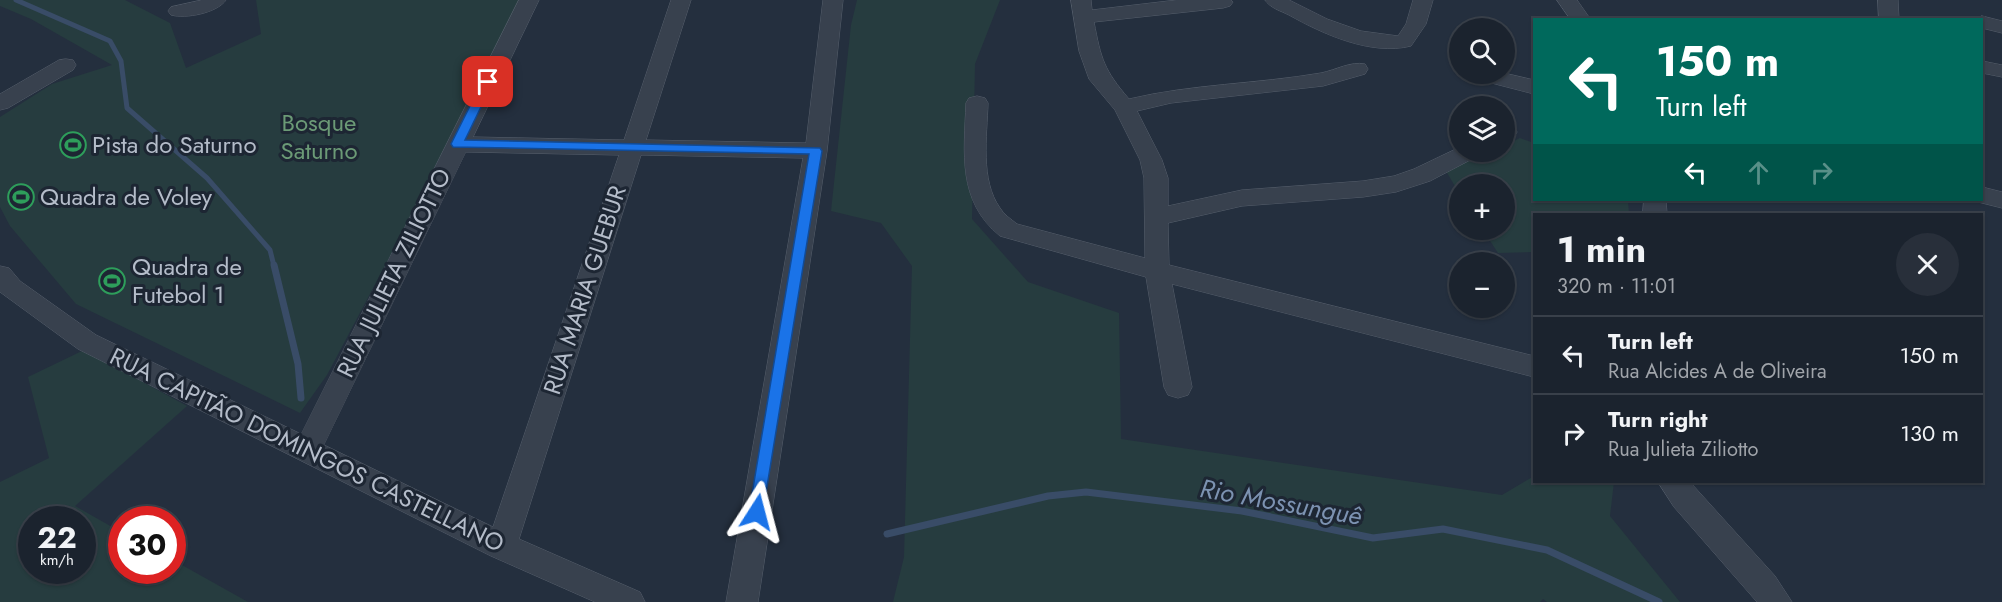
<!DOCTYPE html>
<html lang="en">
<head>
<meta charset="utf-8">
<style>
  :root { --surface:#1b232e; --page:#282f3a; --text:#f1f3f6; --muted:#a0a4aa; --line:#39404a }
  body { margin:0; font-family:Jost,sans-serif; background:var(--page); color:var(--text); height:100vh; display:flex; flex-direction:column; font-size:22px; white-space:nowrap }
  * { box-sizing:border-box; margin:0 }
  p { font-size:20px; color:var(--muted) }
  .icon { flex:none; width:33px; height:33px; fill:none; stroke:currentColor; stroke-width:2; stroke-linecap:round; stroke-linejoin:round }
  .map { position:relative; flex:1; overflow:hidden }
  .drawer { position:absolute; left:1533px; top:213px; width:450px; height:270px; display:flex; flex-direction:column; background:var(--surface); border-radius:0px; box-shadow:0 2px 4px #0004,0 0 0 2px var(--line) }
  .drawer>* { flex:none }
  .top-card { position:absolute; left:1533px; top:18px; width:450px; height:183px; border-radius:0px; box-shadow:0 2px 4px #0004,0 0 0 2px var(--line); background:#00695c; color:#fff; overflow:hidden }
  .fabs { position:absolute; left:1449px; top:18px; display:grid; gap:12px }
  .fabs a { display:grid; place-items:center; width:66px; height:66px; border-radius:50%; background:var(--surface); box-shadow:0 2px 4px #0004,0 0 0 2px var(--line); font-size:30px }
  .speed { position:absolute; left:18px; top:506px; display:flex; gap:12px; font-size:30px; font-weight:700; text-align:center }
  .speed>* { display:grid; place-content:center; width:78px; height:78px; border-radius:50%; background:var(--surface); box-shadow:0 2px 4px #0004,0 0 0 2px var(--line); line-height:1 }
  .speed small { font-size:15px; font-weight:400 }
  .speed .limit { border:9px solid #d22; background:#fff; color:#111 }
  .pin { position:absolute; display:grid; place-items:center; width:51px; height:51px; color:#fff; margin:-26px; border-radius:12px; box-shadow:0 3px 9px #0006 }
  .me { position:absolute; width:66px; margin:-33px; rotate:9deg; stroke-linejoin:round; filter:drop-shadow(0 0 4px #0008) }
  .turn { display:flex; align-items:center; gap:21px; height:126px; padding:0 24px; font-size:27px }
  .turn .icon { width:78px; height:78px; stroke-width:2.5 }
  .turn b { display:block; font-size:42px; line-height:51px }
  .lanes { display:flex; align-items:center; height:57px; padding:0 24px; background:#0003; justify-content:center; gap:30px; direction:ltr }
  .lanes .off { opacity:.35 }
  .round { display:grid; place-items:center; flex:none; width:63px; height:63px; border-radius:32px; background:var(--page) }
  .headline { display:flex; align-items:center; justify-content:space-between; height:102px; padding:0 24px }
  h1 { font-size:36px; font-weight:700; line-height:45px }
  ul { padding:0; list-style:none }
  li { display:flex; align-items:center; gap:18px; height:78px; padding:0 24px; border-top:2px solid var(--line) }
  li div { flex:1 }
  li b { display:block; font-size:22px }
  li em { font-style:normal }
  .map>svg:first-child { display:block }
  .green { fill:#263c3f; fill-rule:evenodd }
  .lines { fill:none; stroke-linecap:round; stroke-linejoin:round }
  .stream-far1 { stroke:#394c67; stroke-width:5 }
  .stream { stroke:#394c67; stroke-width:7 }
  .minor-casing { stroke:#565f6c; stroke-width:1 }
  .minor { fill:#38414e; fill-rule:evenodd }
  .route { fill:#1a73e8; stroke:#114b97; stroke-width:1.5 }
  .labels { text-anchor:middle; stroke-width:6; stroke-linejoin:round; paint-order:stroke }
  .park-label { font-size:24px; fill:#6b9a76; stroke:#1d2633 }
  .poi-label { font-size:24px; fill:#b4bcc9; stroke:#1d2633; text-anchor:start }
  .street-label { font-size:24px; fill:#b4bcc9; stroke:#1d2633 }
  .water-label { font-size:26px; font-style:italic; fill:#7c92b1; stroke:#1d2633 }
</style>
</head>
<body>
<div class="map">
<svg width="2002" height="602" viewBox="0 0 2002 602">
  <rect width="100%" height="100%" fill="#242f3e"/>
  <g class="green">
    <path d="M0,0H125L170,23L186,68L261,34L256,0H526L327,375L300,413L76,304L10,226L0,207V117L52,84L112,65L31,19L0,6Z"/>
    <path d="M857,0H1000L975,64L972,219L1028,282L1119,313L1121,439L1502,495L1534,476V482H1614L1610,516L1680,602H1547L1543,599L1540,602H893L904,557L912,266L881,223L831,211L851,25Z"/>
    <path d="M1520,138L1534,143V200H1628L1629,214H1534V252L1498,253L1483,230H1504V184H1460L1459,193L1446,171L1489,152H1504L1505,145Z"/>
    <path d="M84,350L187,406L75,506L121,532L122,570H172L173,560L248,602H0V482L49,458L28,377ZM32,519H82V570H32Z"/>
  </g>
  <g class="lines">
    <path class="stream-far1" d="M16,0L110,41L121,61L127,108L207,178L270,250L274,266"/>
    <g class="stream">
      <path d="M274,265L298,364L301,398"/>
      <path d="M887,534L1048,496L1086,492L1242,511L1373,538L1443,529L1547,550L1659,602"/>
    </g>
    <g class="minor-casing">
      <g id="minor">
        <path d="M202,0H226C217,13 186,19 171,15L168,11L171,7Z"/>
        <path d="M519,0H539L473,137L624,140L671,0H691L646,140L806,143L823,0H843L827,151L758,602H726L803,158L641,155L519,539L640,592L645,602H595L491,556L78,349L0,292V266L9,268L20,281L96,335L301,434ZM466,152L619,155L493,527L324,445Z"/>
        <path d="M1071,0H1091L1092,10L1177,0H1231L1233,2L1230,6L1223,8L1094,22C1101,59 1104,70 1129,99C1192,84 1257,84 1321,73C1336,70 1351,61 1365,64L1368,69L1365,74L1323,86L1171,103L1137,111L1162,160L1168,178V206L1242,190L1363,181L1394,176L1414,169L1460,147V152H1479L1476,157L1430,181L1396,192L1363,197L1242,206L1168,223L1169,265L1534,356V377L1172,284L1192,387L1188,395L1178,398L1168,395L1164,387L1146,277L1000,236C957,201 964,153 966,103L969,98L977,96L985,98L988,103C987,136 980,180 1000,208C1004,215 1011,219 1017,224L1145,258L1144,178L1140,160L1115,110L1089,79L1079,51Z"/>
        <path d="M1265,0H1289L1327,19L1361,31L1398,36L1406,24L1413,0H1433L1426,24L1411,46C1371,56 1323,34 1289,15C1281,11 1270,8 1265,0Z"/>
        <path d="M1557,0H1577L1591,20H1571Z"/>
        <path d="M1878,0H1898L1899,20H1879Z"/>
        <path d="M1982,16L2002,21V33L1982,28V20H1974Z"/>
        <path d="M66,59L73,60L76,65L73,70L8,108L0,110V94L59,60Z"/>
        <path d="M1982,61L2002,65V77L1982,73Z"/>
        <path d="M1504,73L1534,80V94L1476,79L1472,74Z"/>
        <path d="M1504,125L1514,127L1517,132L1514,137L1504,140Z"/>
        <path d="M1982,187L2002,192V208L1974,201L1982,200Z"/>
        <path d="M1644,200H1666L1667,214H1643Z"/>
        <path d="M1658,482H1690L1775,576L1792,602H1757L1674,507Z"/>
      </g>
    </g>
    <use href="#minor" class="minor"/>
  </g>
  <path class="route" d="M488,79L493,82L465,140L820,148L822,151L762,517L757,519L751,517L749,512L809,154L453,147L451,144L482,82Z"/>
  <defs>
    <g id="stadium-ring" transform="scale(1.35)"><circle r="9.5" fill="#1d2633" stroke="#2e9e5b" stroke-width="1.5"/><path d="M0-5a6.5 5 0 1 0 0 10a6.5 5 0 1 0 0-10ZM-3.5-1.8h7v3.6h-7Z" fill="#2e9e5b"/></g>
  </defs>
  <g fill-rule="evenodd">
    <use href="#stadium-ring" x="73" y="145"/>
    <use href="#stadium-ring" x="21" y="197"/>
    <use href="#stadium-ring" x="112" y="281"/>
  </g>
  <g class="labels">
    <g class="park-label">
      <text x="319" y="131">Bosque<tspan x="319" dy="28">Saturno</tspan></text>
    </g>
    <g class="poi-label">
      <text x="92" y="153">Pista do Saturno</text>
      <text x="40" y="205">Quadra de Voley</text>
      <text x="132" y="275">Quadra de<tspan x="132" dy="28">Futebol 1</tspan></text>
    </g>
    <g class="street-label">
      <text transform="translate(394 273) rotate(-64)" y="8">RUA JULIETA ZILIOTTO</text>
      <text transform="translate(585 290) rotate(-72)" y="8">RUA MARIA GUEBUR</text>
      <text transform="translate(307 450) rotate(26)" y="8">RUA CAPITÃO DOMINGOS CASTELLANO</text>
    </g>
    <g class="water-label">
      <text transform="translate(1281 502) rotate(10)" y="9">Rio Mossunguê</text>
    </g>
  </g>
</svg>
<div class="fabs">
<a><svg class="icon" aria-label="search" viewBox="0 0 24 24"><circle cx="10" cy="10" r="6"/><path d="M15 15l6 6"/></svg></a>
<a><svg class="icon" aria-label="layers" viewBox="0 0 24 24"><path d="M12 4l9 5-9 5-9-5zM3 14l9 5 9-5"/></svg></a>
<a>+</a>
<a>−</a>
</div>
<div class="speed"><div>22<small>km/h</small></div><div class="limit">30</div></div>
<div class="pin" style="left:488px;top:82px;background:#d93025"><svg class="icon" aria-label="arrive" viewBox="0 0 24 24"><path d="M6 21V4h12l-3 4 3 4H6"/></svg></div>
<svg class="me" style="left:757px;top:512px" viewBox="-20 -20 40 40"><path d="M0-17L14 15 0 8-14 15z" fill="#1a73e8" stroke="#fff" stroke-width="4"/></svg>
<div class="top-card">
<div class="turn"><svg class="icon" aria-label="left" viewBox="0 0 24 24"><path d="M17 20v-9H6M10 6l-5 5 5 5"/></svg><div><b>150 m</b>Turn left</div></div>
<div class="lanes"><svg class="icon" aria-label="left" viewBox="0 0 24 24"><path d="M17 20v-9H6M10 6l-5 5 5 5"/></svg><svg class="icon off" aria-label="ahead" viewBox="0 0 24 24"><path d="M12 20V5M6 11l6-6 6 6"/></svg><svg class="icon off" aria-label="right" viewBox="0 0 24 24"><path d="M7 20v-9h11M14 6l5 5-5 5"/></svg></div>
</div>
<section class="drawer">
<div class="headline"><div><h1>1 min</h1><p>320 m · 11:01</p></div><a class="round"><svg class="icon" aria-label="close" viewBox="0 0 24 24"><path d="M6 6l12 12M18 6L6 18"/></svg></a></div>
<ul>
<li><svg class="icon" aria-label="left" viewBox="0 0 24 24"><path d="M17 20v-9H6M10 6l-5 5 5 5"/></svg><div><b>Turn left</b><p>Rua Alcides A de Oliveira</p></div><em>150 m</em></li>
<li><svg class="icon" aria-label="right" viewBox="0 0 24 24"><path d="M7 20v-9h11M14 6l5 5-5 5"/></svg><div><b>Turn right</b><p>Rua Julieta Ziliotto</p></div><em>130 m</em></li>
</ul>
</section>
</div>
</body>
</html>
